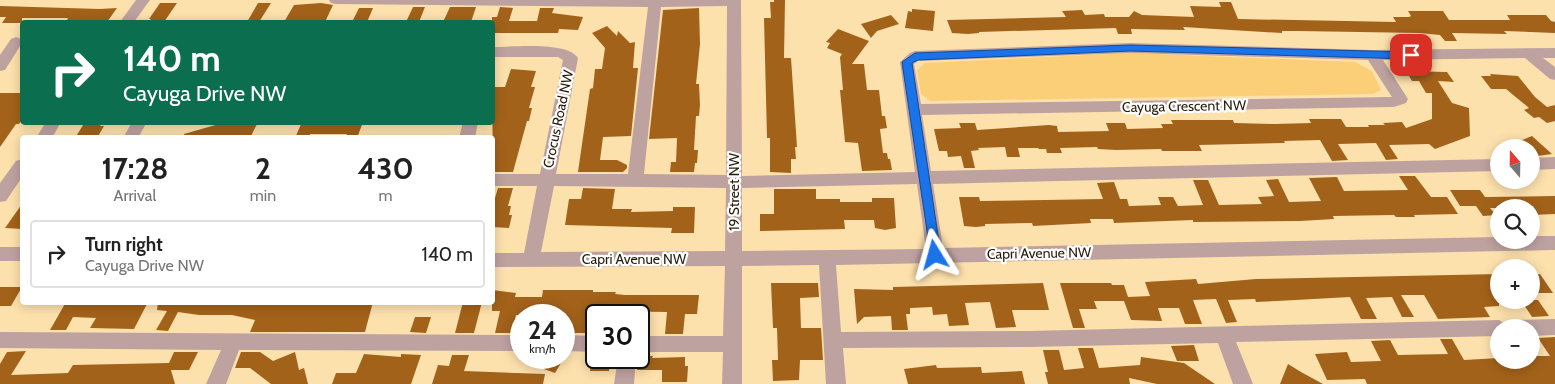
<!DOCTYPE html>
<html lang="en">
<head>
<meta charset="utf-8">
<style>
  :root { --surface:#fff; --page:#f2f2f2; --text:#222; --muted:#767676; --line:#e0e0e0 }
  body { margin:0; font-family:Cabin,sans-serif; background:var(--page); color:var(--text); height:100vh; display:flex; flex-direction:column; font-size:19px; white-space:nowrap }
  * { box-sizing:border-box; margin:0 }
  p { font-size:16px; color:var(--muted) }
  .icon { flex:none; width:28px; height:28px; fill:none; stroke:currentColor; stroke-width:2; stroke-linecap:round; stroke-linejoin:round }
  .map { position:relative; flex:1; overflow:hidden }
  .panel { position:absolute; left:20px; top:135px; width:475px; height:170px; display:flex; flex-direction:column; background:var(--surface); border-radius:5px; box-shadow:0 2px 12px #0003 }
  .panel>* { flex:none }
  .hud { position:absolute; left:20px; top:20px; width:475px; height:105px; border-radius:5px; box-shadow:0 2px 12px #0003; background:#0b6e4f; color:#fff; overflow:hidden }
  .needle { width:32px; rotate:340deg }
  .buttons { position:absolute; left:1490px; top:139px; display:grid; gap:10px }
  .buttons a { display:grid; place-items:center; width:50px; height:50px; border-radius:50%; background:var(--surface); box-shadow:0 2px 12px #0003; font-size:25px }
  .speed { position:absolute; left:510px; top:304px; display:flex; gap:10px; font-size:25px; font-weight:700; text-align:center }
  .speed>* { display:grid; place-content:center; width:65px; height:65px; border-radius:50%; background:var(--surface); box-shadow:0 2px 12px #0003; line-height:1 }
  .speed small { font-size:12px; font-weight:400 }
  .speed .limit { border:2px solid #111; border-radius:8px; background:#fff; color:#111 }
  .pin { position:absolute; display:grid; place-items:center; width:42px; height:42px; color:#fff; margin:-21px; border-radius:10px; box-shadow:0 2px 8px #0006 }
  .me { position:absolute; width:55px; margin:-28px; rotate:352deg; stroke-linejoin:round; filter:drop-shadow(0 0 4px #0008) }
  .turn { display:flex; align-items:center; gap:18px; height:105px; padding:0 20px; font-size:22px }
  .turn .icon { width:65px; height:65px; stroke-width:2.5 }
  .turn b { display:block; font-size:35px; line-height:42px }
  .eta { display:flex; justify-content:space-evenly; align-items:center; height:85px; text-align:center }
  .eta b { font-size:30px; font-weight:700; line-height:35px }
  ul { padding:0; list-style:none }
  li { display:flex; align-items:center; gap:15px; height:68px; margin:0 10px 8px; padding:0 10px; border:2px solid var(--line); border-radius:5px }
  li div { flex:1 }
  li b { display:block; font-size:19px }
  li em { font-style:normal }
  .map>svg:first-child { display:block }
  .green { fill:#fbce78 }
  .building { fill:#a3621a }
  .lines { fill:none; stroke-linecap:round; stroke-linejoin:round }
  .minor { fill:#bea2a0; fill-rule:evenodd }
  .route { fill:#1a73e8; stroke:#114b97 }
  .labels { text-anchor:middle; stroke-width:4.5; stroke-linejoin:round; paint-order:stroke }
  .street-label { font-size:14px; fill:#271c08; stroke:#fff }
</style>
</head>
<body>
<div class="map">
<svg width="1555" height="384" viewBox="0 0 1555 384">
  <rect width="100%" height="100%" fill="#fde1ad"/>
  <path class="green" d="M1130,53L1355,62L1372,71L1381,90L1373,94L930,101L921,94L917,70L925,63Z"/>
  <g class="building">
    <path d="M774,0H785L784,58H791L797,147H795L796,159H791V173L770,172V138H767L764,18H771L770,2H774Z"/>
    <path d="M1219,2H1231L1238,19L1396,22L1393,17H1409L1411,16L1408,11H1443L1449,20H1510L1507,15H1546L1551,21L1555,22V33L1504,31L1507,34L1452,33L1457,41H1445L1440,35L1420,33L1298,31H1282V33L1183,27L1185,30L1131,29L1132,34H1118L1116,28L979,32V33L968,34L952,33L947,20L1066,17L1062,11L1082,10L1085,15L1104,14L1105,17H1129L1134,11L1142,15L1194,17L1190,6L1221,7Z"/>
    <path d="M160,3H177L164,22H148L151,19H149Z"/>
    <path d="M258,3H271L259,22H247Z"/>
    <path d="M321,3L333,5L325,22H284L294,5Z"/>
    <path d="M0,6L100,9L117,8L107,22H90L92,20H67L68,18H22V23H2L6,17H0Z"/>
    <path d="M413,7H425L419,22H406Z"/>
    <path d="M450,7H476L471,22H443Z"/>
    <path d="M500,7L513,8L509,21H537L540,8H554L552,13L583,17L578,30L559,29L558,33H492V17H497Z"/>
    <path d="M359,8H373L367,22H352Z"/>
    <path d="M699,8L700,44L696,84H699L700,105L699,116H696L694,150H698L697,163H695L694,172H670L671,162H676L677,138L649,139L663,10Z"/>
    <path d="M912,9L935,11L933,31L905,28L908,11L912,12Z"/>
    <path d="M891,15L899,24L877,31L871,38L861,24Z"/>
    <path d="M607,26L617,36L618,31L630,43L635,42L633,68H638L631,136L603,137L600,160H617L627,165V168L623,172H578L590,89L593,88L595,69H602L605,48L592,33Z"/>
    <path d="M838,29L869,41L852,64H864L867,90H879L882,116H885L887,128L880,129L883,153H887L888,159H890L892,170L862,171L858,143L845,142L840,90H843L840,57L842,54L827,48L830,43L826,42Z"/>
    <path d="M511,69L536,71L531,87H535L529,108H532L529,121H527L513,172H493L492,87H505Z"/>
    <path d="M1406,71L1447,72L1454,82L1438,81L1452,103L1469,108L1470,136L1435,149L1429,144L1389,145L1398,159L1386,160L1376,143L1338,144L1348,160L1332,161L1320,140L1284,141L1285,143L1199,145L1202,151H1162L1161,149L1116,150L1098,149L1097,147L1060,148L1062,153H1047L1046,149H1039L1038,148H1018L1020,157H1007L1005,147L978,148L979,150L971,151L975,168H964L961,156L948,157L947,151H939L934,129L961,128L959,123H975L977,130L1049,125L1057,126L1058,132L1109,131L1106,123H1125L1127,129L1163,128L1161,124H1173L1171,120H1233L1234,123L1275,124L1311,123L1309,119H1341L1346,127H1369L1368,125H1385L1383,123L1402,122L1406,128L1432,119V93H1426L1419,81H1412Z"/>
    <path d="M1490,74L1518,76L1535,97L1547,107L1555,105V121L1547,123L1539,117L1534,118L1524,110L1529,108L1506,89H1491L1481,76H1491Z"/>
    <path d="M0,93H22V119L19,124H16L0,147Z"/>
    <path d="M85,122H103L100,126H104L97,138H75Z"/>
    <path d="M226,122H258L250,138H184V134Z"/>
    <path d="M302,122H363L357,138H345L347,134H310L309,138H295Z"/>
    <path d="M1532,136L1552,154L1537,156L1531,151V148H1527L1520,141Z"/>
    <path d="M1399,176H1415L1431,197H1447L1458,214L1414,215L1415,217H1396L1394,215L1333,216L1334,219L1300,221L1193,222V220L1114,223L1113,219H1090L1091,223L1033,226L1032,223L985,224V226L976,227L964,226L959,197H979L980,201L1103,199L1097,183L1114,182L1120,199H1127L1129,206L1161,205L1158,197H1173L1178,206L1203,205L1193,180H1208L1219,205L1262,204L1258,197L1274,196L1266,180L1278,179L1289,202L1321,201L1309,178L1337,177L1344,191L1408,190Z"/>
    <path d="M498,188H513L508,206H511L509,215H512L509,228L492,227V208Z"/>
    <path d="M583,188L615,189L612,209H632L631,212L673,211V207H695L694,233H671L672,228L565,225L569,199H581Z"/>
    <path d="M774,189H816V199H840V202H872V198H894L896,228L885,230L875,228L874,220H844L845,229L760,231V214H774Z"/>
    <path d="M1450,190H1480L1485,197L1555,196V214L1531,215V208H1490L1496,215L1483,216L1476,206H1460Z"/>
    <path d="M22,204V229L5,228Z"/>
    <path d="M1499,274V306L1484,307L1490,317L1438,319L1424,295H1401L1414,317H1402L1392,297L1366,298L1377,319H1361L1350,297L1277,301L1256,302L1255,299L1228,300L1237,322L1226,323L1216,299L1193,300L1202,324H1185L1179,308H1158L1162,321L1131,320L1124,301H1094L1097,309H1079L1085,328H1073L1060,283H1111L1112,285H1124L1128,297L1150,296L1145,282L1196,279L1198,284L1256,279Z"/>
    <path d="M1540,274L1553,293H1531V275Z"/>
    <path d="M771,283H818L819,297L800,298L801,328H821L823,360H800L799,380L773,381L772,360H778L777,328H773Z"/>
    <path d="M1043,283L1049,310H1012L1016,327L996,328L990,302L965,303L969,325L949,326L947,314L933,315L932,307L910,308V314H906L908,330H892L891,316L864,317L857,324L854,289L893,290V287Z"/>
    <path d="M0,287H22L11,306H0Z"/>
    <path d="M492,290L516,293L515,297H542L543,290H593V292H616L615,294L625,295H699L697,314H685L683,334H665L667,312L596,311V333H564V315H516L512,333H495L500,311H492Z"/>
    <path d="M1521,300H1538L1549,316L1532,317Z"/>
    <path d="M66,302H148L134,329L90,328L96,318L73,317L66,330H50Z"/>
    <path d="M158,302H373L365,332H250L255,320L232,315H199L178,312L168,331L156,330L167,311L157,310Z"/>
    <path d="M463,302H482L474,333H455Z"/>
    <path d="M415,317H431L426,333L410,332Z"/>
    <path d="M1555,337V384H1367L1365,379L1327,380L1315,354L1347,352L1351,362L1381,361L1371,341L1390,340L1398,355L1448,354L1440,339H1452L1464,360L1499,358V360H1531V356H1550L1538,338Z"/>
    <path d="M1194,345L1199,361H1177L1171,346Z"/>
    <path d="M1078,348H1093L1099,368L1140,365L1141,357L1184,363L1215,384H1157L1129,378L1130,384H1048L1045,372H1048L1043,350H1059L1064,370L1084,368Z"/>
    <path d="M26,351L11,375L68,373L73,365L169,363L174,352H198L189,370H171L175,384H0V364L7,352Z"/>
    <path d="M241,352H260L273,361L295,352L299,370L304,368L308,384H271L250,368H235Z"/>
    <path d="M364,354L401,357V354L421,355L411,384H332L336,373H356Z"/>
    <path d="M452,355H469L464,371L545,374L543,384H432L438,365L449,366Z"/>
    <path d="M639,356H653L652,358L685,357V366H688L687,382H662V370H637Z"/>
    <path d="M551,358H564L555,373L544,369Z"/>
    <path d="M592,358H611L609,371H590Z"/>
    <path d="M1288,364L1301,372L1323,384H1280Z"/>
    <path d="M936,365L937,368L981,367L982,373L1022,371L1025,384H908L904,369Z"/>
  </g>
  <g class="lines">
    <g class="minor">
      <path d="M136,0H150L134,22H120Z"/>
      <path d="M329,0H741L742,176L915,172L900,62L910,53L915,51L1130,43L1372,50L1555,48V58H1543L1555,67V80L1550,79L1525,58L1383,60L1408,99L1406,103L1394,107L922,115L931,171L1499,159V171L933,184L943,248L1499,237V240H1531V236H1555V250L836,265L841,332L1028,331L1499,320L1506,324L1514,320L1555,319V335L1531,336V328H1499V336L1236,342L1253,384H1233L1218,343L1028,347L843,348L846,384H826L819,265L742,266V384H722L723,352H639V336H723L725,266L492,267V253H524L537,186H492V174H540L563,60L558,57H492V47C512,47 568,41 578,58L556,174H628L648,7L336,4L331,3ZM727,6L726,175L644,174L661,7ZM1130,53L1368,60L1392,97L921,104L914,64L918,61ZM917,184L926,249L742,251V188ZM554,186L726,188L725,251L541,252Z"/>
      <path d="M16,37L21,39L22,43L5,70L0,71V55L11,39Z"/>
      <path d="M46,122H61L52,138H36Z"/>
      <path d="M132,122H147L138,138H123Z"/>
      <path d="M463,122H478L475,138H459Z"/>
      <path d="M1555,157V169L1531,170V158Z"/>
      <path d="M22,159V177L6,201L0,202V183L16,161Z"/>
      <rect x="0" y="247" width="22" height="14"/>
      <path d="M0,332L521,335V351L239,350L226,384H206L221,350L0,348Z"/>
      <path d="M564,335L596,336V352L564,351Z"/>
      <path d="M618,358H636L634,384H614Z"/>
    </g>
  </g>
  <path class="route" d="M1130,45L1411,52L1416,55L1411,59L1130,51L918,60L912,63L941,255L940,258H931L902,62L915,53Z"/>
  <g class="labels">
    <g class="street-label">
      <text transform="translate(1184 106) rotate(-1)" y="5">Cayuga Crescent NW</text>
      <text transform="translate(558 119) rotate(-78)" y="5">Crocus Road NW</text>
      <text transform="translate(734 192) rotate(-90)" y="5">19 Street NW</text>
      <text transform="translate(1039 253) rotate(-1)" y="5">Capri Avenue NW</text>
      <text x="634" y="264">Capri Avenue NW</text>
    </g>
  </g>
</svg>
<div class="buttons">
<a><svg class="needle" viewBox="-14 -14 28 28"><path d="M0-13l5 13h-10z" fill="#e53935"/><path d="M0 13l5-13h-10z" fill="#767676"/></svg></a>
<a><svg class="icon" aria-label="search" viewBox="0 0 24 24"><circle cx="10" cy="10" r="6"/><path d="M15 15l6 6"/></svg></a>
<a>+</a>
<a>−</a>
</div>
<div class="speed"><div>24<small>km/h</small></div><div class="limit">30</div></div>
<div class="pin" style="left:1411px;top:55px;background:#d93025"><svg class="icon" aria-label="arrive" viewBox="0 0 24 24"><path d="M6 21V4h12l-3 4 3 4H6"/></svg></div>
<svg class="me" style="left:935px;top:255px" viewBox="-20 -20 40 40"><path d="M0-17L14 15 0 8-14 15z" fill="#1a73e8" stroke="#fff" stroke-width="4"/></svg>
<div class="hud">
<div class="turn"><svg class="icon" aria-label="right" viewBox="0 0 24 24"><path d="M7 20v-9h11M14 6l5 5-5 5"/></svg><div><b>140 m</b>Cayuga Drive NW</div></div>
</div>
<section class="panel">
<div class="eta">
<div><b>17:28</b><p>Arrival</p></div>
<div><b>2</b><p>min</p></div>
<div><b>430</b><p>m</p></div>
</div>
<ul>
<li><svg class="icon" aria-label="right" viewBox="0 0 24 24"><path d="M7 20v-9h11M14 6l5 5-5 5"/></svg><div><b>Turn right</b><p>Cayuga Drive NW</p></div><em>140 m</em></li>
</ul>
</section>
</div>
</body>
</html>
